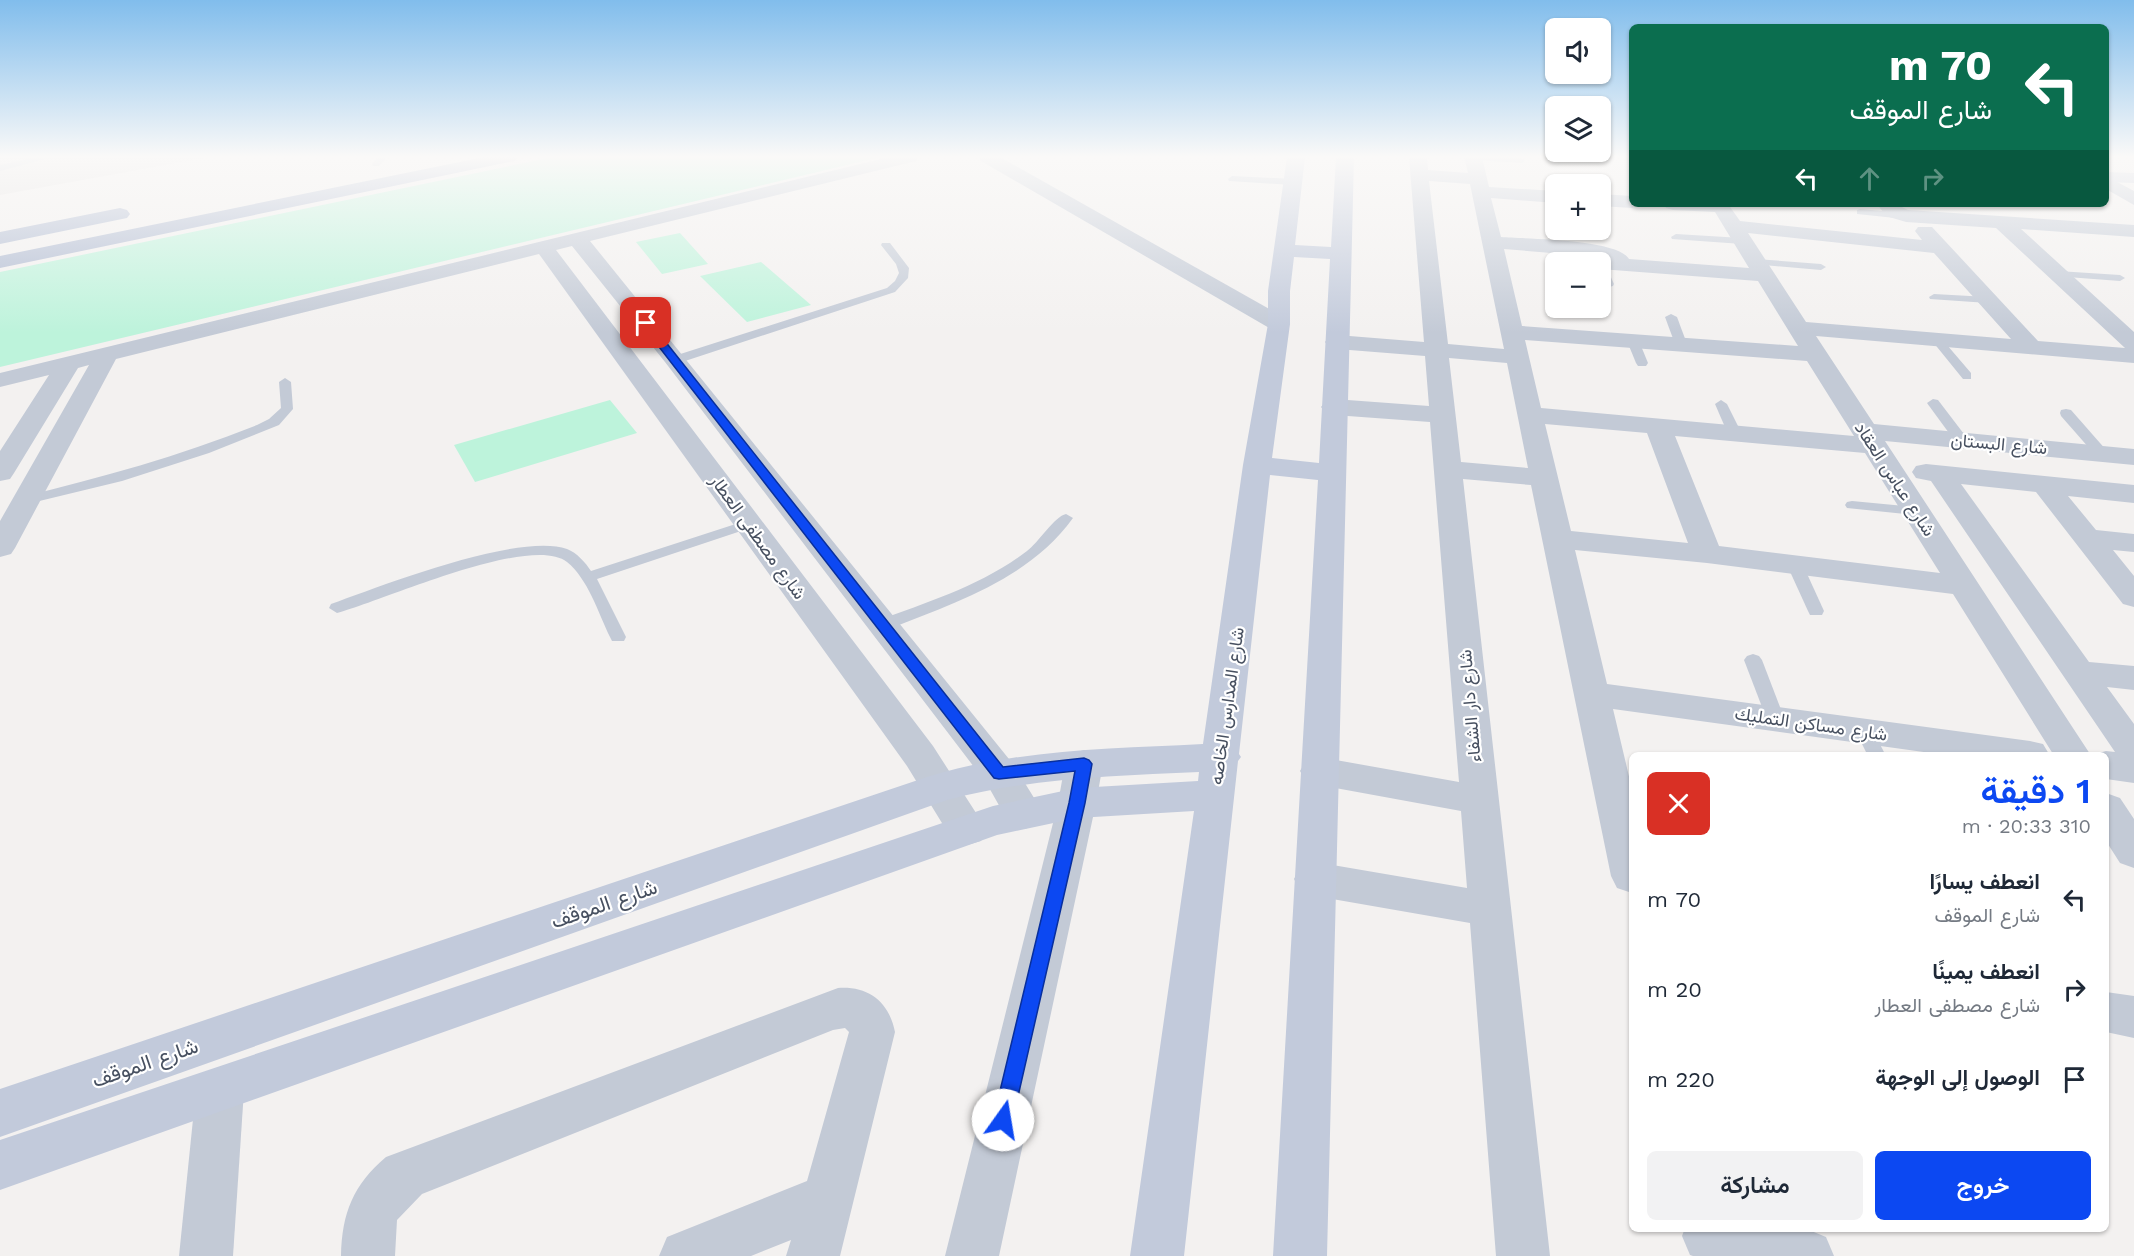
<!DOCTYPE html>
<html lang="ar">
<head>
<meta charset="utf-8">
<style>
  :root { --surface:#fff; --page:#f2f2f3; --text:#1f2937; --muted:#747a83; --accent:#0c48f2 }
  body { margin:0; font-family:"Work Sans",Vazirmatn,sans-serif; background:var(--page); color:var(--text); direction:rtl; height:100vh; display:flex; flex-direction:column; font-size:22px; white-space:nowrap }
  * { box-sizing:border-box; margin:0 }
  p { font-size:20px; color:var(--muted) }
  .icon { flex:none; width:33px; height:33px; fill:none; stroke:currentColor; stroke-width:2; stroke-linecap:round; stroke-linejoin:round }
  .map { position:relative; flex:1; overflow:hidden; direction:ltr }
  .drawer { position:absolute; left:1629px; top:752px; width:480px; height:480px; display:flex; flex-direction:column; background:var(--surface); border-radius:9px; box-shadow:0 2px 4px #0004; direction:rtl }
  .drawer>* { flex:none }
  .hud { position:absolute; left:1629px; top:24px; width:480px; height:183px; border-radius:9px; box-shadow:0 2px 4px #0004; direction:rtl; background:#0b6e4f; color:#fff; overflow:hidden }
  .controls { position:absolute; left:1545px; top:18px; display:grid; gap:12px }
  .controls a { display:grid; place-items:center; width:66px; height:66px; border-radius:9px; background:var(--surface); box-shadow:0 2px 4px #0004; font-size:30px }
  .pin { position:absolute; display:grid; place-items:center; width:51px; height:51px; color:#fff; margin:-26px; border-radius:12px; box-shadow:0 3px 9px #0006 }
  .me { position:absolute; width:66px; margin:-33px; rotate:13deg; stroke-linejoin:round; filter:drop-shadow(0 0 4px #0008) }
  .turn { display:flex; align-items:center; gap:21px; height:126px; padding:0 18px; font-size:27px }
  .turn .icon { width:78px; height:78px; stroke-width:2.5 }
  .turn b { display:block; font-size:42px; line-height:51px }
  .lanes { display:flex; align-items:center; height:57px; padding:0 18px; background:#0003; justify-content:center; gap:30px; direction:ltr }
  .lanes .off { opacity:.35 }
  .round { display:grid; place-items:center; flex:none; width:63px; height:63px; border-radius:9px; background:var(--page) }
  .head { display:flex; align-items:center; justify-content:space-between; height:102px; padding:0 18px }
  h1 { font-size:36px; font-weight:600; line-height:45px; color:var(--accent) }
  .action { display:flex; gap:12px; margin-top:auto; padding:12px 18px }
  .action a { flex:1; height:69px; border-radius:9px; background:var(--accent); color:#fff; font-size:24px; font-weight:600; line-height:69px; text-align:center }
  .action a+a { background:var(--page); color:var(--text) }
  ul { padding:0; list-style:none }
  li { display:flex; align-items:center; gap:18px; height:90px; padding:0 18px }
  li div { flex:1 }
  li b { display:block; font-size:22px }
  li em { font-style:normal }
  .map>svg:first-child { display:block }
  .education { fill:#e4e2e2 }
  .green { fill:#bdf3db }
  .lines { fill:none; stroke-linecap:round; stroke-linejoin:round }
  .lane { fill:#c3cad6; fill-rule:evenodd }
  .street { fill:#c3cad6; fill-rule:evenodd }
  .secondary { fill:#c2cadb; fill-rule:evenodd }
  .primary { fill:#afbad1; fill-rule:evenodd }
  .route { fill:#0c48f2; stroke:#082f9d; stroke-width:1.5 }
  .labels { text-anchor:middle; stroke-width:4.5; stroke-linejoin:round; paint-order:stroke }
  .street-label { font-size:18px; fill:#475060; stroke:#fff }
  .near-street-label { font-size:21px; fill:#475060; stroke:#fff }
</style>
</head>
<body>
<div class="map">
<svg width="2134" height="1256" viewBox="0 0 2134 1256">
  <rect width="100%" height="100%" fill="#f3f1f0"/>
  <path class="education" d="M0,157H209L0,195Z"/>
  <g class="green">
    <path d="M553,157H880L0,367V272Z"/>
    <path d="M680,233L708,264L662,274L636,242Z"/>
    <path d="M761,262L811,305L747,322L700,276Z"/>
    <path d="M610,400L637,433L475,482L454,445Z"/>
  </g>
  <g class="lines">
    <g class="lane">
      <path d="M37,157H53L0,171V165Z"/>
      <path d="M378,157H387L379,166H373L372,164Z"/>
      <path d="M1470,157H1516L1526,160L1522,163L1474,160Z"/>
      <path d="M1587,157H1595L1597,161L1590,163Z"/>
      <path d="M1232,176L1293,179L1298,182L1293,185L1229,181L1228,179Z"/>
      <path d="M1860,209L1905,213L1910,216L1905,219L1857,214V210Z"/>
      <path d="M1676,234L1742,238L1747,241L1742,244L1672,239L1671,237Z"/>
      <path d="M882,243H890L909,268L908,278L895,292L679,363H671L669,360L671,357L887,288L895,281L899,273L896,264L881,245Z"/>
      <path d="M1756,259L1821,264L1826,267L1821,270L1752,264L1751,262Z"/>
      <path d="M1600,261L1605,264L1614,284L1613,286L1609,287C1599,284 1600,271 1600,262H1596Z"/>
      <path d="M2058,271L2120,275L2125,278L2120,281L2054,276L2053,274Z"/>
      <path d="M1934,294L1988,297L1994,300L1988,303L1930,299L1929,297Z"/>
      <path d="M1671,314L1677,317L1687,344L1685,346H1677L1675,344L1665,317Z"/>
      <path d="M1937,336L1941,338L1971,373V379H1963L1933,342L1931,340Z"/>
      <path d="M1633,337L1639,341L1648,363L1646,366H1638L1636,363L1627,341Z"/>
      <path d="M285,378L291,382L293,409L279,425L209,453L122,481L27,504L20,500L22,497C102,477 180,456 257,425L269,419L281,408L279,382Z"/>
      <path d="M1933,399L1938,400L1967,438L1969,441L1967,444H1957L1927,403Z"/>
      <path d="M1721,400L1727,404L1742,434L1740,437H1730L1728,434L1715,404Z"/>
      <path d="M2066,409L2071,410L2107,451L2109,454L2107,457H2097L2061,416L2060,413L2061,410Z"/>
      <path d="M1852,501L1915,507L1922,511L1915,515L1847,508L1845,505L1847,502Z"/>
      <path d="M1066,514L1073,518C1029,579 956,602 889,629H877L875,625L877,621C928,602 983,585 1027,551C1038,543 1055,516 1066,514Z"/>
      <path d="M748,520L753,521L755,524L753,527L597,579L626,637L624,641H612L610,637C598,612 588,579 567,562C531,533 380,602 337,613L329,608L331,604C381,586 519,532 567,549C577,553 585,562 591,571Z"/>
      <path d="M1795,560L1803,565L1824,611L1822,615H1810L1808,611L1787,565Z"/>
      <path d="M1753,654L1759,656L1762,660L1785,720L1782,724L1776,726L1770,724L1767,720L1744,660L1747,656Z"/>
      <path d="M1865,726L1871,727L1885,754H1867L1856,732L1859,727Z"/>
    </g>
    <g class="street">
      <path d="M889,157H919L916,161L590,241L1013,764L1044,814L1038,825L1024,829L1010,825L987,784L665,362L572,246L556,250L933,746L987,830L981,841L967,845L953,841L907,766L539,254L116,359L15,548L11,554L0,557V521L89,365L78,368L14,473L10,479L0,481V451L49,375L0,387V373Z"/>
      <path d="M978,157H1000L1287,319L1290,324L1287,329L1279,331L1271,329L981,161Z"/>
      <path d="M1409,157H1427L1428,170L1468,173L1464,157H1482L1489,187L1556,191V203L1491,198L1501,237C1526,239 1618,239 1629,259L1749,268L1715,212L1673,210L1666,208L1664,204H1728L1740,221L1922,240L1915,231L1918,227H1932L2038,341L2125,348L1996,228L1906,222L1886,216L1877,204H1896L1908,210L2134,225V237L2021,229L2134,332V363L1816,336L1874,424L2134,449V465L1885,441L2090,754H2053L1953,594L1707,563L1575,550L1607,684L2030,741L2043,744L2049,754H1938L1613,709L1632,789V893L1617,888L1611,876L1531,485L1463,479L1550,1256H1496L1470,923L1315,896L1300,891L1294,879L1300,867L1315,862L1467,888L1461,811L1319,785L1306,781L1300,771L1306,761L1319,757L1459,782L1430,422L1334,415L1325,412L1321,407L1325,402L1334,399L1429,406L1425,356L1337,349L1329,347L1325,342L1329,337L1337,335L1424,342ZM1429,181L1470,184L1504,349L1448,344ZM1748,233L1934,253L2011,339L1806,322ZM1504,249L1600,257L1593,259L1590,262H1600V269L1758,281L1798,346L1522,326ZM1525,340L1807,361L1854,436L1541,408ZM1449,358L1507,363L1528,468L1461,462ZM1545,424L1647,433L1688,543L1571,531ZM1675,436L1865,453L1940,573L1719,546Z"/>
      <path d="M2106,176L2134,191V205L2106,189Z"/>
      <path d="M1600,194L1632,196V204H1640L1632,208L1600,206Z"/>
      <path d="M1926,464L2134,485V503L2068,496L2096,530L2134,534V552L2113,550L2134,576V607L2123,604L2036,492L1961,484L2089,662L2134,666V690L2107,687L2134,724V783L2106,779V754H2095L2106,751L2115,752L1931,481L1916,478L1912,472L1916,466Z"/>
      <path d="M1084,750L1097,754L1103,764L1096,803L999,1256H945L1058,803L1065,764L1071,754Z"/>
      <path d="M2106,793L2120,798L2134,819V868L2120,863L2106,841Z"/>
      <path d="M838,988C869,986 889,1002 895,1032L840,1256H786L791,1240L751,1256H659L667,1237L807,1181L849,1032L845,1028L833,1030L422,1194L397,1220L395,1256H341C342,1213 353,1185 386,1157Z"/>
      <path d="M2106,992L2134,996V1038L2106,1032Z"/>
      <path d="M220,1067L237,1074L244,1090L233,1256H179L196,1090L203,1074Z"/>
      <path d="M1685,1228H1804L1826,1237L1834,1256H1693L1690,1255L1682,1236Z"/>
    </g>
    <g class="secondary">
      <path d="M1287,157H1305L1295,245L1331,247L1336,157H1354L1327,1256H1273L1318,480L1270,475L1239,754L1241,757L1238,761L1184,1256H1130L1194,811L1077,818L997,835L0,1190V1140L993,806L1077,788L1198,781L1199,772C1114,776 1030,778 947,800L0,1137V1089L927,777C1017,749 1110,749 1203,744L1243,465L1268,324V291ZM1294,257L1330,259L1319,463L1272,458L1290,324V291Z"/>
      <path d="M2106,172L2134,173V183L2106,182Z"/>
    </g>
    <g class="primary">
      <path d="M484,157H518L515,161L509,162L0,268V256Z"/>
      <path d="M120,208L127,210L130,214L127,218L0,244V232Z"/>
    </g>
  </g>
  <linearGradient id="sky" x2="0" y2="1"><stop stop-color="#81bdec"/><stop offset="0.47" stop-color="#faf9f8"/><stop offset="1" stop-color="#faf9f8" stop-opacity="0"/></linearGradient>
  <rect width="2134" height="333" fill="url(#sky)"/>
  <path class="route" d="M646,320L649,321L1003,767L1084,758L1089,760L1092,764L1085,803L1011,1127L1003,1130L996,1127L993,1120L1069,803L1075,771L999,779L994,778L642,325V321Z"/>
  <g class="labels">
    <g class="street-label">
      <text transform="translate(1999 444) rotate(5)" y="6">شارع البستان</text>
      <text transform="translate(1895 479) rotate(57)" y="6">شارع عباس العقاد</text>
      <text transform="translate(758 537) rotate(54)" y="6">شارع مصطفى العطار</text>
      <text transform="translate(1227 706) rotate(-82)" y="6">شارع المدارس الخاصه</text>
      <text transform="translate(1470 706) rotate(-95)" y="6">شارع دار الشفاء</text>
      <text transform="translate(1811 724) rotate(8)" y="6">شارع مساكن التمليك</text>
    </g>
    <g class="near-street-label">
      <text transform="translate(604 904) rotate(-19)" y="7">شارع الموقف</text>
      <text transform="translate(145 1063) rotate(-19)" y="7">شارع الموقف</text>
    </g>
  </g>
</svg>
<div class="controls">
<a><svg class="icon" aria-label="sound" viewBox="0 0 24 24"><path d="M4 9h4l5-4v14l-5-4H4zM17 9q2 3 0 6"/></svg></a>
<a><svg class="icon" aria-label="layers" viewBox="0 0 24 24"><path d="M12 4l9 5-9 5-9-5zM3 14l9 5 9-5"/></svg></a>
<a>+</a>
<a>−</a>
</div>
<div class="pin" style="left:646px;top:323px;background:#d93025"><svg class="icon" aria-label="arrive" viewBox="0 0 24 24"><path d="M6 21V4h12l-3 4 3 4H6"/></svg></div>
<svg class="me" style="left:1003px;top:1120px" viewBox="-20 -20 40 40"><circle r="19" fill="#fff"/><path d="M0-13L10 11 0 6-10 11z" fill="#0c48f2"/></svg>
<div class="hud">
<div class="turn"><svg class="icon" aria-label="left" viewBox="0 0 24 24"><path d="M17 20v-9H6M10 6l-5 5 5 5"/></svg><div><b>70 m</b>شارع الموقف</div></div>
<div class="lanes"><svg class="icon" aria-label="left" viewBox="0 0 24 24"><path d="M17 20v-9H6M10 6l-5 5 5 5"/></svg><svg class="icon off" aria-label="ahead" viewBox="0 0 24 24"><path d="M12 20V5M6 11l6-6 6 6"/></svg><svg class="icon off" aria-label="right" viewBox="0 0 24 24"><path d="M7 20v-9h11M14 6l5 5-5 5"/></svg></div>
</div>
<section class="drawer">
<div class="head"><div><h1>1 دقيقة</h1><p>310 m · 20:33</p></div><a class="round" style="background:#d93025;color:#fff"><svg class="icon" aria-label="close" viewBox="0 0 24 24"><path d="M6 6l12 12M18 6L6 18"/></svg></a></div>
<ul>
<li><svg class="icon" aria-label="left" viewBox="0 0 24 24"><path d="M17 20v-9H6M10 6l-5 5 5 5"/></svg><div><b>انعطف يسارًا</b><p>شارع الموقف</p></div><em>70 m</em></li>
<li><svg class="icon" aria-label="right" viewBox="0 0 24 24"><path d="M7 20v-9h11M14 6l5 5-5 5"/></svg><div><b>انعطف يمينًا</b><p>شارع مصطفى العطار</p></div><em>20 m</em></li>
<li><svg class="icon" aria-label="arrive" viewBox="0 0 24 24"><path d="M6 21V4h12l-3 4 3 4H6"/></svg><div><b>الوصول إلى الوجهة</b></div><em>220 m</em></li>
</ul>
<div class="action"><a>خروج</a><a>مشاركة</a></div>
</section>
</div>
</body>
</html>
